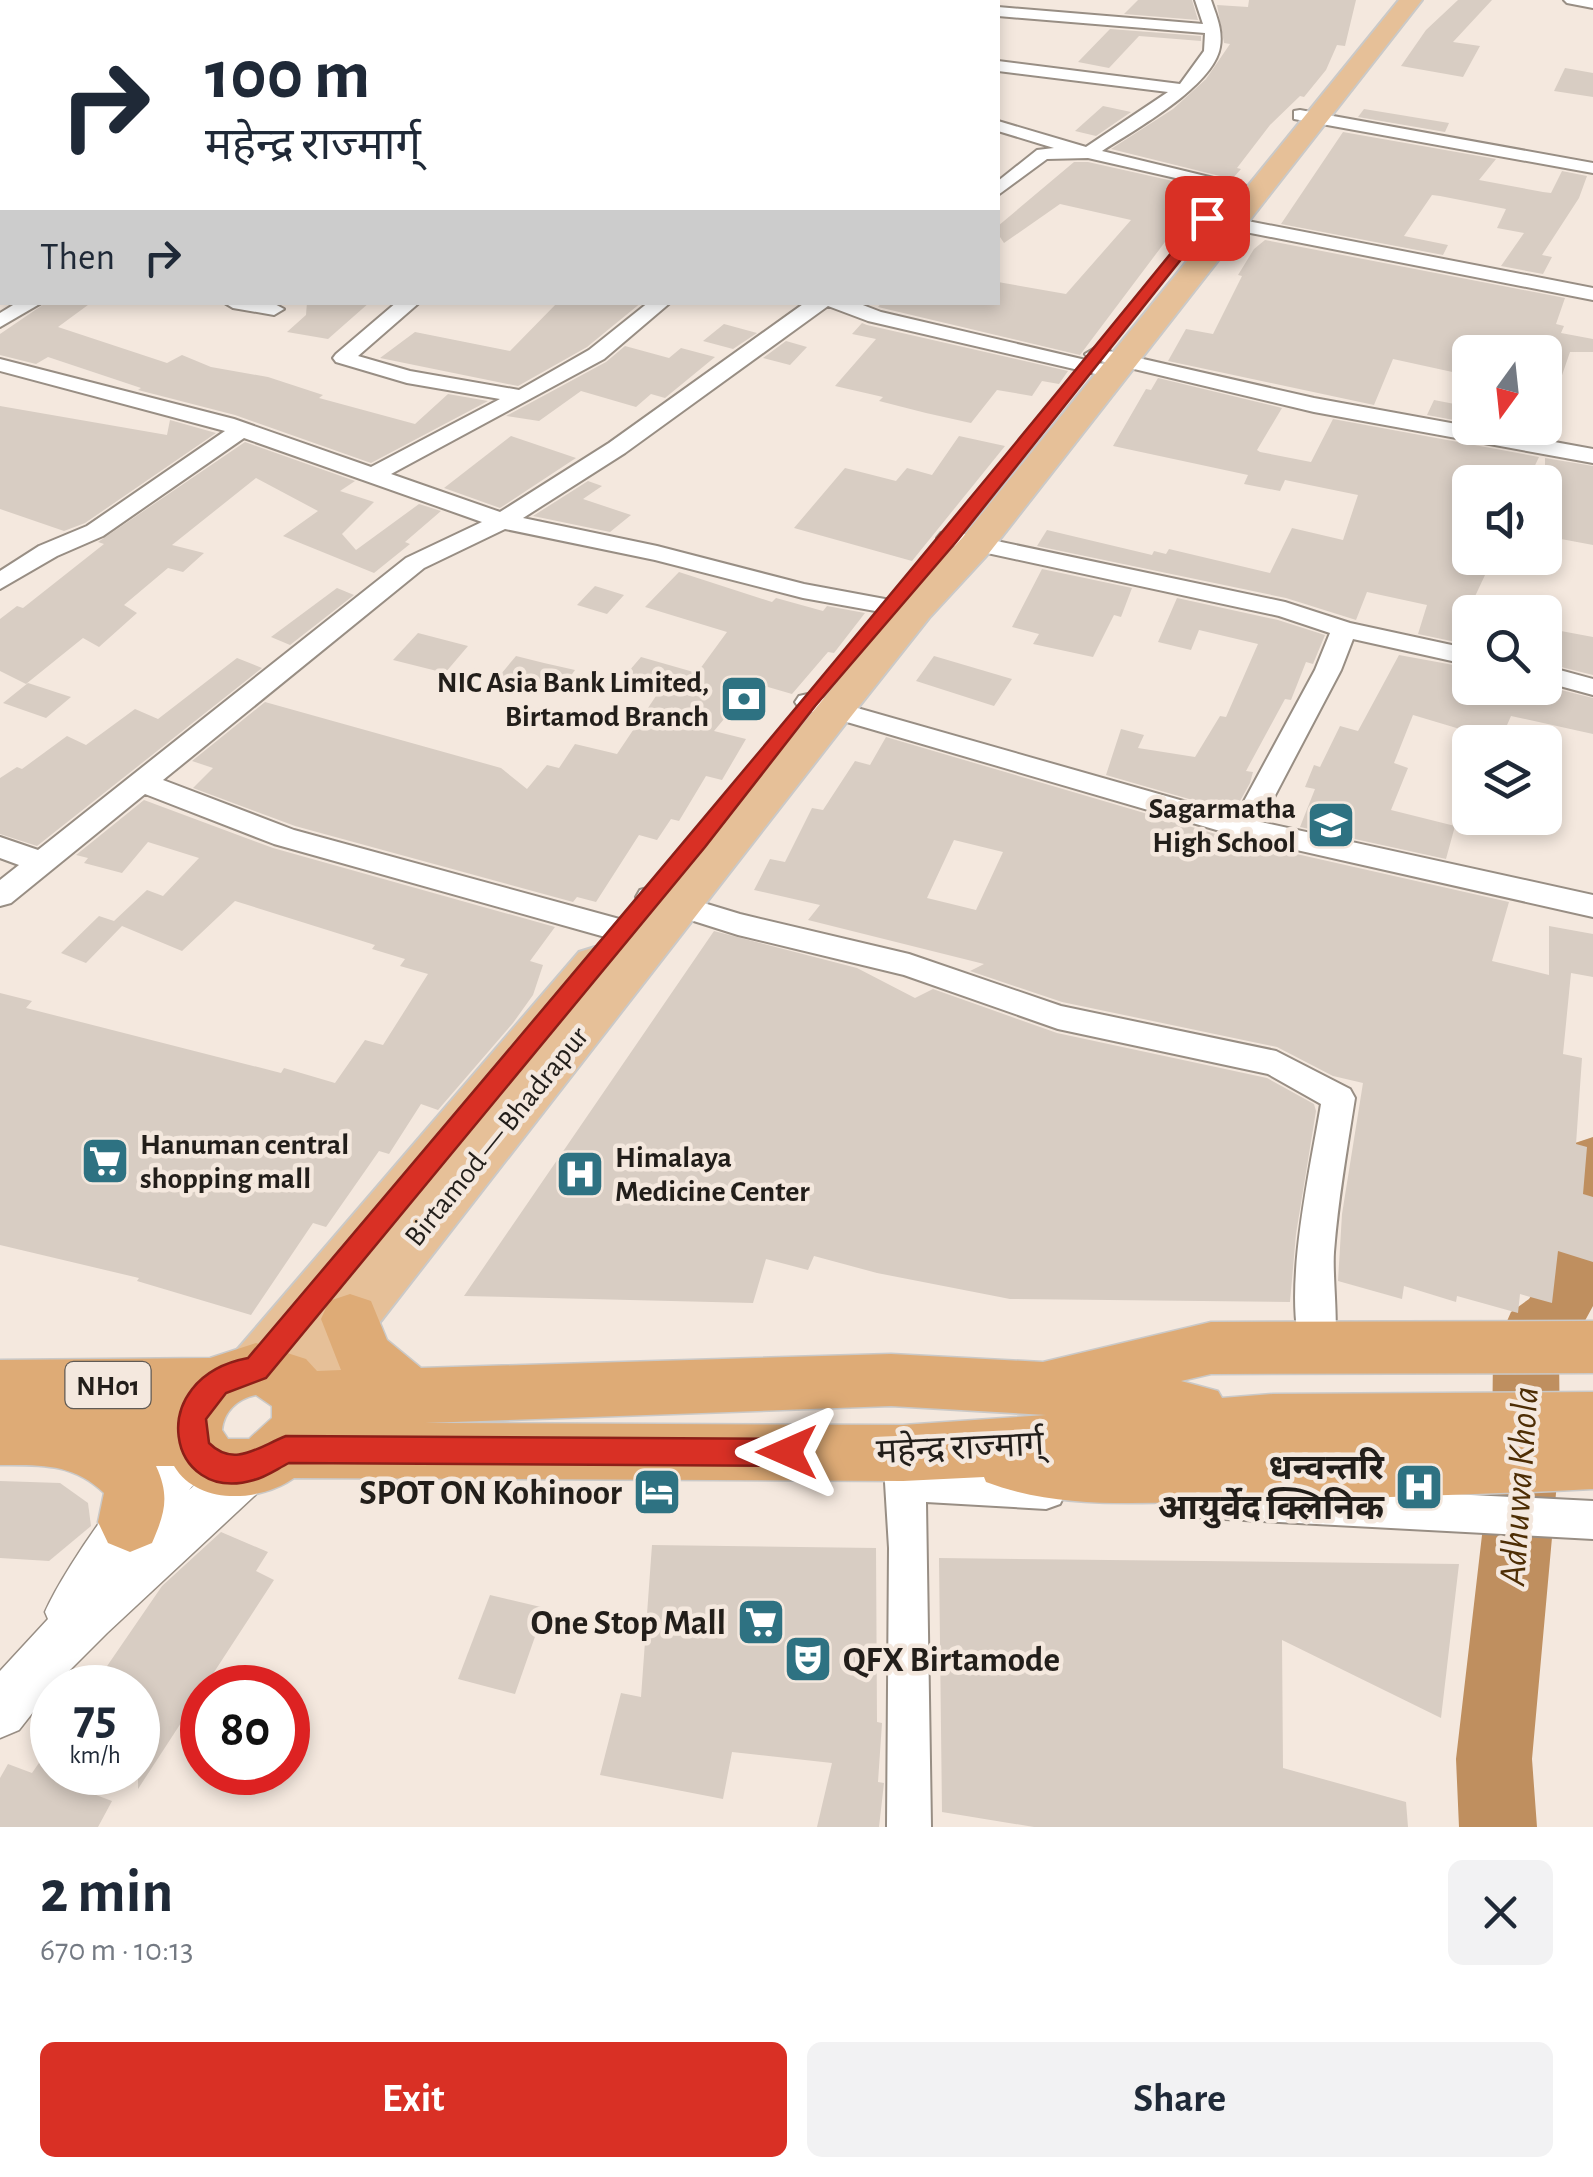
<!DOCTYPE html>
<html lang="en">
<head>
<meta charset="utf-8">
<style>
  :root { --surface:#fff; --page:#f2f2f3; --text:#1f2937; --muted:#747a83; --accent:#d93025 }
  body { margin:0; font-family:"Alegreya Sans","Noto Sans Devanagari",sans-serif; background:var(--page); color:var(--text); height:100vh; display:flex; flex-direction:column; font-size:38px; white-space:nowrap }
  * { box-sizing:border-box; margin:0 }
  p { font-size:32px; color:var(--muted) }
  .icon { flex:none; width:55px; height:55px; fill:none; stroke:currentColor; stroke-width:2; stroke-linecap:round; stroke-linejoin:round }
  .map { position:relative; height:1827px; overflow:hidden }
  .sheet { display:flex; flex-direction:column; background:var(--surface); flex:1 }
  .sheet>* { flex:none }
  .hud { position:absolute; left:0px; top:0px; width:1000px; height:305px; box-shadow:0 5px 15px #0003; background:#fff; color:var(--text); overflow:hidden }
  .needle { width:65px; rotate:195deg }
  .buttons { position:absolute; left:1452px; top:335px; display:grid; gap:20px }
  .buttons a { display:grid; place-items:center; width:110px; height:110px; border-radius:15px; background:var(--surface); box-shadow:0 5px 15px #0003; font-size:50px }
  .speed { position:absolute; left:30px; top:1665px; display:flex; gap:20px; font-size:50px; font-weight:700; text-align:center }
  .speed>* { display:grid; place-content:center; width:130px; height:130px; border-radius:50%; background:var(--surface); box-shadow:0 5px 15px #0003; line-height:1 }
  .speed small { font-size:25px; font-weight:400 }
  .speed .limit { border:15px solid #d22; background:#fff; color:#111 }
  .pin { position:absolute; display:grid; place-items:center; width:85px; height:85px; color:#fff; margin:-42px; border-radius:20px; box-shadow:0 5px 15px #0006 }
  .me { position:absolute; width:110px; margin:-55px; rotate:270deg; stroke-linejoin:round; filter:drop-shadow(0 0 8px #0008) }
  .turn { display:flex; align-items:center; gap:35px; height:210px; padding:0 40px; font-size:45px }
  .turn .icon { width:130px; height:130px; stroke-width:2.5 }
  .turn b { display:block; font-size:70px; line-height:85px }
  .then { display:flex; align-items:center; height:95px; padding:0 40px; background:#0003; gap:20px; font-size:38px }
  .round { display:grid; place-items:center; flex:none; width:105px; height:105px; border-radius:15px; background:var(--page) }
  .overview { display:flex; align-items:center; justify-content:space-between; height:170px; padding:0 40px }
  h1 { font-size:60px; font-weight:600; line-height:75px }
  .cta { display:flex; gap:20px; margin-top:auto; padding:20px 40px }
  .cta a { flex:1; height:115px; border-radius:15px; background:var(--accent); color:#fff; font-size:40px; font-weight:600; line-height:115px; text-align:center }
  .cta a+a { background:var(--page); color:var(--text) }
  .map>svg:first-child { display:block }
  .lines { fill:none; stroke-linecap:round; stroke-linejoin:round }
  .river { fill:#bf8f5f; fill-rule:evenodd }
  .building { fill:#d8cdc3; fill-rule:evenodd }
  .minor-casing { stroke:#988e84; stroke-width:4 }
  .tertiary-casing { stroke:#988e84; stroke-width:3 }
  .primary-casing { stroke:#cac9c8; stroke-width:4 }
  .trunk-casing { stroke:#cac9c8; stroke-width:3 }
  .minor { fill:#fff; fill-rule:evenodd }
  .tertiary { fill:#fff; fill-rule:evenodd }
  .primary { fill:#e6c098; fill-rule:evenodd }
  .trunk { fill:#deab76; fill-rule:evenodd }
  .route { fill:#d93025; stroke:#8d1f18; stroke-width:2.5 }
  .labels { text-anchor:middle; stroke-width:9; stroke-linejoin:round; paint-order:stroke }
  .shield { fill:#f4e8de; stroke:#615b55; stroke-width:2.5 }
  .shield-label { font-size:28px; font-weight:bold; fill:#221e1a }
  .poi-label { font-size:30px; font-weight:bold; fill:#221e1a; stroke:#f4e8de; text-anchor:end }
  .street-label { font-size:30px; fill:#221e1a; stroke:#f4e8de }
  .near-street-label { font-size:35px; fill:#221e1a; stroke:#f4e8de }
  .near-poi-label { font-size:35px; font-weight:bold; fill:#221e1a; stroke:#f4e8de; text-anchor:end }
  .near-water-label { font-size:38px; font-style:italic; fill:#4e2e05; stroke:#f4e8de }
</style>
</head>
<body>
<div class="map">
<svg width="1593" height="1827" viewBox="0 0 1593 1827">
  <rect width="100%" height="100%" fill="#f4e8de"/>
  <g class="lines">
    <path class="river" d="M1593,1137V1306L1575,1339L1559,1353L1560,1449L1532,1759L1537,1827H1459L1456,1759L1492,1449L1493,1353L1511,1312L1529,1299L1539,1284L1541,1244L1563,1161L1572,1144Z"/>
  </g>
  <g class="building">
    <path d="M1138,0H1192L1198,20L1124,14Z"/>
    <path d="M1249,0H1356L1345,46L1337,45L1326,70L1304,97L1300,96L1270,125L1237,168L1241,169L1232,179L1111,149L1173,109L1206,79L1230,44L1224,43L1217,5L1248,7Z"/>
    <path d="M1458,0H1492L1453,42L1480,46L1463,77L1401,66L1426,30Z"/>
    <path d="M1110,29L1201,36V41L1139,36L1109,68L1078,62Z"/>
    <path d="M1565,68L1593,73V97L1554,91Z"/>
    <path d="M1103,106L1131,112L1096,136L1075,131Z"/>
    <path d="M1364,109L1449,123L1445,132L1358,117Z"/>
    <path d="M1343,132L1496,159L1479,180L1543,192L1551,193L1562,171L1587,176L1579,198L1542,255L1552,257L1543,274L1501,266L1524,233L1497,228L1506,209L1440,196L1432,195L1404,236L1448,245L1443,255L1281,224Z"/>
    <path d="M1074,162H1088L1222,192L1183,232L1174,230L1080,355L878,307L882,302H998V282L1066,294L1131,220L1060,204L1004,243L998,234V226Z"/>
    <path d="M1265,240L1565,298L1556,324L1564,326L1561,333L1593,339V352H1570L1549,413L1545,412V352H1464L1457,373L1393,359L1374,405L1168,361L1186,329L1213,334L1242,276L1238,275L1254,249Z"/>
    <path d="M47,302H92L58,327L167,363L182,355L211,367L268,377L323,395L319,398L415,424L448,394L488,401L371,463L235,415L138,390L141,388L48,357L36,364L0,355V334Z"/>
    <path d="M307,302H370L328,339L287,332L306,315Z"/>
    <path d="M558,302H642L587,347L518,386L380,358L415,332L510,351Z"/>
    <path d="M862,323L867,325L1068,371L1059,384L1042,381L1032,396L997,390L971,423L926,413L879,401L883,397L835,386L876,339L852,334Z"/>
    <path d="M724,324L757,333L733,349L703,341Z"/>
    <path d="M786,341L807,347L790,365L763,358Z"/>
    <path d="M625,346L669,358L681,348L715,357L665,398L651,394L636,407L581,391L539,421L506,416L606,362Z"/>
    <path d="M1158,378L1282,408L1257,450L1260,452L1311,462L1333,419L1539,457L1527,482H1470V558H1493L1470,607V645L1418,634L1427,605L1367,592L1356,620L1286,598L1037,546L1047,530L1152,555L1154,551L1166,554L1169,549L1270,573L1292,528L1343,540L1358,495L1285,480L1280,491L1244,484L1248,475L1113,446L1146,389L1151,390Z"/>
    <path d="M1434,400L1470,407V423L1427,415Z"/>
    <path d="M0,406L167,435L170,420L216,433L85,523L64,531L0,509Z"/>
    <path d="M511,436L576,458L500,508L444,488Z"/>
    <path d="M959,436L1005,446L912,561L794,528L845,468L896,481L907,468L932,475Z"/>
    <path d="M245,442L355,481L340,491L374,502L342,534L356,550L419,504L441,511L405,542L410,544L374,573L283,536L318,511L256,478L172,545L204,553L183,572L168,568L124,605L137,613L99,647L83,638L26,684L0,671V619L17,606L23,608L104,544L98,542Z"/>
    <path d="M1545,458L1593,466V545L1545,536Z"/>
    <path d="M588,481L602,486L583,499L631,515L610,532L533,516Z"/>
    <path d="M1042,569L1132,588L1121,617L1114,615L1093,657L1033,644L1039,634L1012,627Z"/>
    <path d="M679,572L772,602L776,598L823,611L827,606L865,613L834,653L828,652L792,694L754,683L714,731L746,739L722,780L706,776L679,821L671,819L657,840L639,835L596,902L577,897L573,902L295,826L193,788L213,768L192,761L265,702L501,768L527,789L547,765L559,768L575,744L617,754L656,696L617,685L641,657L697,673L727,632L645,607Z"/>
    <path d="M595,586L624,595L607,614L577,605Z"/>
    <path d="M337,588L354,595L290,645L271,637Z"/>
    <path d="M1177,598L1278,620L1325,635L1313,664L1306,662L1291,700L1285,699L1246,771L1253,772L1250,783L1234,812L1106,775L1121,729L1144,735L1138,748L1195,757L1220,716L1226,717L1258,644L1199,630L1191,650L1158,642Z"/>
    <path d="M1545,628L1593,637V675L1545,663Z"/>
    <path d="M418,633L468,646L445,673L393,660Z"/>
    <path d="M1399,655L1470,668V688L1545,686L1593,698V734L1511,716L1500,741L1413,715L1394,763L1408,768L1391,810L1455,826L1446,859L1300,827L1315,789L1305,787L1314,765L1320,767L1340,726L1358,731Z"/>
    <path d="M516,656L544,663L575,670L557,695L496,680Z"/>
    <path d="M934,656L1012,679L994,706L916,681Z"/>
    <path d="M237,658L262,668L37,846L0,834V778L17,767L22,769L67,736L86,745L135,709L158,719Z"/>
    <path d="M28,683L71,697L46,718L3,703Z"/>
    <path d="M886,737L1243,842L1509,902L1492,961L1549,975V926L1593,934V977L1571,973L1563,1054L1582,1058L1576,1144L1587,1147L1583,1194L1593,1197V1262L1558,1251L1552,1303L1520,1294L1518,1313L1457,1296L1456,1302L1404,1286L1402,1299L1338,1281L1342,1214L1363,1083L1333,1076L1277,1047L1062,1002L970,971L984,964L808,920L820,905L754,890L770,859L785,862L812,808L823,810L855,761L870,765ZM954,840L1003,852L976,910L927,898Z"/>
    <path d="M144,800L273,848L555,927L530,961L543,965L533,995L513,1023L438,1110L421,1104L389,1154L379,1151L326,1227L313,1223L251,1315L137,1281L139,1278L0,1245V993L32,1001L26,1008L281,1073L284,1068L335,1083L365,1040L383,1045L428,974L400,966L405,959L372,949L375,945L235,901L182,951L122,926L86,963L61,953L99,916L114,921L147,890L163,896L199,858L148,842L122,873L84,863L88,858L76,855Z"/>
    <path d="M714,931L857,968L915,998L933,989L1057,1033L1267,1078L1314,1104L1316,1111L1296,1234L1290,1302L1010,1299L877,1273L814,1256L808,1270L766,1259L753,1303L464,1296Z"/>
    <path d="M0,1481L60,1483L88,1503L91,1526L49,1561L0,1558Z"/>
    <path d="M221,1532L268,1552L256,1571L274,1580L138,1789V1688H92L162,1586Z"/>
    <path d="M652,1545L876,1548L877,1722L882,1723L878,1782L884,1783L879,1827H817L832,1763L732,1752L723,1799L600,1775L621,1693L641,1697Z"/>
    <path d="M939,1558L1459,1564L1441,1718L1282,1640L1283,1768L1406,1802L1408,1827H1034L942,1812Z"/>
    <path d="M490,1595L545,1608L515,1694L458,1679Z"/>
    <path d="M52,1744V1772H111L96,1795L112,1801L98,1827H0V1778L8,1764L32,1773Z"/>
  </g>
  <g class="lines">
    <g class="minor-casing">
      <g id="minor">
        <path d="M859,0H903L905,2H861Z"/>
        <path d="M1195,0H1211C1216,15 1223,30 1220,47C1214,86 1134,130 1102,151L1263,190V198L1088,158L1047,159L998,195V181L1037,150L1054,148L998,131V121L1086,147L1168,92L998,71V61L1180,84L1204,51L1205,33L998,16V7L1203,24Z"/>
        <path d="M1564,0H1593V8L1567,3Z"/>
        <path d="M0,4L2,5V15L0,14Z"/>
        <path d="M1300,110L1593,163V173L1294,119V111Z"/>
        <path d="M1232,218L1593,288V300L1225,228L1223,224Z"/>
        <path d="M18,302H43L0,327V313Z"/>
        <path d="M223,302H271L284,309L274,315L233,308Z"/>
        <path d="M397,302H420L358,356L410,371L519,390L589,350L649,302H671L604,359L391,474L500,512L609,443L806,302H855L881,312L1120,368L1124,372L1113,378L868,321L828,306L625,453L523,518L657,546L804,584L901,602L904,607L901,612L892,614L803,598L655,560L505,529L424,568L163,780L294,830L634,923L638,931L634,939L623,942L274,844L145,794L11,903L0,906V880L19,865L0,858V837L38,850L406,558L482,522L244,438L103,536L57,556L0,589V571L39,546L87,526L225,431L0,371V359L234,419L371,467L500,399L407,383L336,362L333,358L336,354Z"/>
        <path d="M1095,348L1314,398L1593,449V463L1314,412L1088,358L1085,354Z"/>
        <path d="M949,531L1285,602L1350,623L1470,649V665L1353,639L1341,670L1261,822L1593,895V917L1244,838L799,708L795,702L799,696L808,694L1236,816L1315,670L1330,633L1279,616L941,543L937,538L941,533Z"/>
        <path d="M1545,666L1593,679V695L1545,682Z"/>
        <path d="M651,887L740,914L909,954L1061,1006L1276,1051L1350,1089L1355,1098C1347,1149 1338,1200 1334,1252C1332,1280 1341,1339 1331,1359L1318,1364L1305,1359C1279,1304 1311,1166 1321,1104L1268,1074L1058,1029L904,975L738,935L640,904L636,897L640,890Z"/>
        <path d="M904,1448L918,1453L923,1466L1046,1473L1060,1478L1066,1491L1060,1504L1046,1509L926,1502L931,1827H887L889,1548L884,1466L890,1453Z"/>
        <path d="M1187,1481L1593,1501V1539L1187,1517L1173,1512L1167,1499L1173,1486Z"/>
      </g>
    </g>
    <g class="tertiary-casing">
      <path id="tertiary" d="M194,1426L211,1432L218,1448L211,1464L189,1490L233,1452L250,1445L267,1452L274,1468L267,1484L107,1633L52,1688L19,1730L0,1738V1671L48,1619L45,1612C65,1566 149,1443 194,1426Z"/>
    </g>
    <g class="primary-casing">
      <path id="primary" d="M1399,0H1422L989,553L929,618L849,719L317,1403L297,1410L277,1403L270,1389L256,1394L236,1387L228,1369L236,1351L579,952L595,947L613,955L903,602L963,537Z"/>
    </g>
    <g class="trunk-casing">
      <path id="trunk" d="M350,1294L371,1301L387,1340L421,1368L891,1354L1043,1362L1211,1322L1593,1321V1373L1211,1374L1181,1381L1218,1391L1222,1398L1273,1394L1593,1392V1489C1471,1495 1349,1499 1227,1501C1147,1502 1063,1511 986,1482L984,1477L903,1481L294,1478C260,1502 198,1506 174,1466H156C170,1496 165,1513 152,1543L130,1552L108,1543L98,1522L104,1493C73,1463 40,1465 0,1465V1360L210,1358L256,1343L306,1359L317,1371L341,1370L321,1319L329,1301ZM256,1395L272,1406V1418L249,1439H228L222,1430C224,1411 237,1399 256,1395ZM891,1406L1046,1415L903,1425L425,1423Z"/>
    </g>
    <use href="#minor" class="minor"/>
    <use href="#tertiary" class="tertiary"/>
    <use href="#primary" class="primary"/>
    <use href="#trunk" class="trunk"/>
  </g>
  <path class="route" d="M1202,215L1214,218L956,542L815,706L705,847L266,1378L226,1393L206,1419L209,1443C234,1468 258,1447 286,1436L787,1439L797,1443L802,1452L797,1462L787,1466L289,1463C277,1469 266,1477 254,1480C167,1506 142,1378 248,1358C569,979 889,601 1202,215Z"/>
  <defs>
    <g id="bank-square" transform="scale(2.5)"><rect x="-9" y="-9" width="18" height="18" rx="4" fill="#2e7282" stroke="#f4e8de"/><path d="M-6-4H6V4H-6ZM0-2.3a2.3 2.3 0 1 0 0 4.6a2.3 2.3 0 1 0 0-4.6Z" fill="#fff"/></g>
    <g id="school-square" transform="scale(2.5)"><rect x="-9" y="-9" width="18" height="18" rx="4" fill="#2e7282" stroke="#f4e8de"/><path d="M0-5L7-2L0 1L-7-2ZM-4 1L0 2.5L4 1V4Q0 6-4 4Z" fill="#fff"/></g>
    <g id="supermarket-square" transform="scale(2.5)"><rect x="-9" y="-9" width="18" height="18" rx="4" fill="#2e7282" stroke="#f4e8de"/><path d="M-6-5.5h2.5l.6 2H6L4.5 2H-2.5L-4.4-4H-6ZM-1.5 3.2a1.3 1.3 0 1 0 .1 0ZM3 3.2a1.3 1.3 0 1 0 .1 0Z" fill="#fff"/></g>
    <g id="hospital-square" transform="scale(2.5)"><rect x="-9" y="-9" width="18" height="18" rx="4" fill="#2e7282" stroke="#f4e8de"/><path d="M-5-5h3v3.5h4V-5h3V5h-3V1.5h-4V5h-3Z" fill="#fff"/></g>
    <g id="hotel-square" transform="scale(2.5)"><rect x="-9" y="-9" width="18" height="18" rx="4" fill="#2e7282" stroke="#f4e8de"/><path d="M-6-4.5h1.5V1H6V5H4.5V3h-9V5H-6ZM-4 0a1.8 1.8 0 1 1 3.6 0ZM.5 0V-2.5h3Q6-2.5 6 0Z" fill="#fff"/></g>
    <g id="theatre-square" transform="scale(2.5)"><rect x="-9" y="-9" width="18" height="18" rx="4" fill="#2e7282" stroke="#f4e8de"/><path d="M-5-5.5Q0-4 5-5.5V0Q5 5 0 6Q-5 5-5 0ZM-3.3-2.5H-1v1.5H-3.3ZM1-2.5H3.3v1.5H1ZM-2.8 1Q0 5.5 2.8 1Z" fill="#fff"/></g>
  </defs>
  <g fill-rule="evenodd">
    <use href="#bank-square" x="744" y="699"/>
    <use href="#school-square" x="1331" y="825"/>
    <use href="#supermarket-square" x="105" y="1161"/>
    <use href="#hospital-square" x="580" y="1174"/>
    <use href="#hospital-square" x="1419" y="1487"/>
    <use href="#hotel-square" x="657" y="1492"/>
    <use href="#supermarket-square" x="761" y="1622"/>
    <use href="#theatre-square" x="808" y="1659"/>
  </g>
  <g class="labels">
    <rect class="shield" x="65.5" y="1362" width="85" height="46" rx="8"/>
    <g class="shield-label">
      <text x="108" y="1395">NH01</text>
    </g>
    <g class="poi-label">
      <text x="709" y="692">NIC Asia Bank Limited,<tspan x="709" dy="34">Birtamod Branch</tspan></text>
      <text x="1296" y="818">Sagarmatha<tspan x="1296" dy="34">High School</tspan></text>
      <text x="140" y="1154" text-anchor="start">Hanuman central<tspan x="140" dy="34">shopping mall</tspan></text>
      <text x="615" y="1167" text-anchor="start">Himalaya<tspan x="615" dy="34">Medicine Center</tspan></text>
    </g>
    <g class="street-label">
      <text transform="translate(496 1136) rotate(-51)" y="10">Birtamod — Bhadrapur</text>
    </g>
    <g class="near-street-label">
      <text transform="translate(960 1447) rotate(-3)" y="12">महेन्द्र राज्मार्ग्</text>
    </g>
    <g class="near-poi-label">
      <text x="1384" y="1479">धन्वन्तरि<tspan x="1384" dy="40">आयुर्वेद क्लिनिक</tspan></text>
      <text x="622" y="1504">SPOT ON Kohinoor</text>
      <text x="726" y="1634">One Stop Mall</text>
      <text x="843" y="1671" text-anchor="start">QFX Birtamode</text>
    </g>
    <g class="near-water-label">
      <text transform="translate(1518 1486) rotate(-86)" y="13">Adhuwa Khola</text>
    </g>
  </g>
</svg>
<div class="buttons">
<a><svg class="needle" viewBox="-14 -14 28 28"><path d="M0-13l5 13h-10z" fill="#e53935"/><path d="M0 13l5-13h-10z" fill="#747a83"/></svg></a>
<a><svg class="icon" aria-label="sound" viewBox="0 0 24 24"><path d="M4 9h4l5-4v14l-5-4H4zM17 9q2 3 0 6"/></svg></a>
<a><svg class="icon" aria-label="search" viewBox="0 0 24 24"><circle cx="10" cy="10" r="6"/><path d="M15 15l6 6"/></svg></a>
<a><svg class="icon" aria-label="layers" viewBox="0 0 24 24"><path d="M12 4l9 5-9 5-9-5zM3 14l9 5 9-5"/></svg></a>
</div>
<div class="speed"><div>75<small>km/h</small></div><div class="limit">80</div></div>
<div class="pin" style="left:1207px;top:218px;background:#d93025"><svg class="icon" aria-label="arrive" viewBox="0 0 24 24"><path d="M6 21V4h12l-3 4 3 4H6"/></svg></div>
<svg class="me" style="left:787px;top:1452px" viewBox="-20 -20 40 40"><path d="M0-17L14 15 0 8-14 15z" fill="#d93025" stroke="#fff" stroke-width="4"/></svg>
<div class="hud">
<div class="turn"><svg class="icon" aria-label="right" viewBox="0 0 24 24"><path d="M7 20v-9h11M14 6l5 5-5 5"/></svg><div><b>100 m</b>महेन्द्र राज्मार्ग्</div></div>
<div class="then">Then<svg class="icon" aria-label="right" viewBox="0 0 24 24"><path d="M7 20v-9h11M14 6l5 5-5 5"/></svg></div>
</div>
</div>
<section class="sheet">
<div class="overview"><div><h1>2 min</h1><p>670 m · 10:13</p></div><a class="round"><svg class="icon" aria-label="close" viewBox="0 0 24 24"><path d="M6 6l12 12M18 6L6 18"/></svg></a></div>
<div class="cta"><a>Exit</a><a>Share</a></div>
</section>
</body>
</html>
